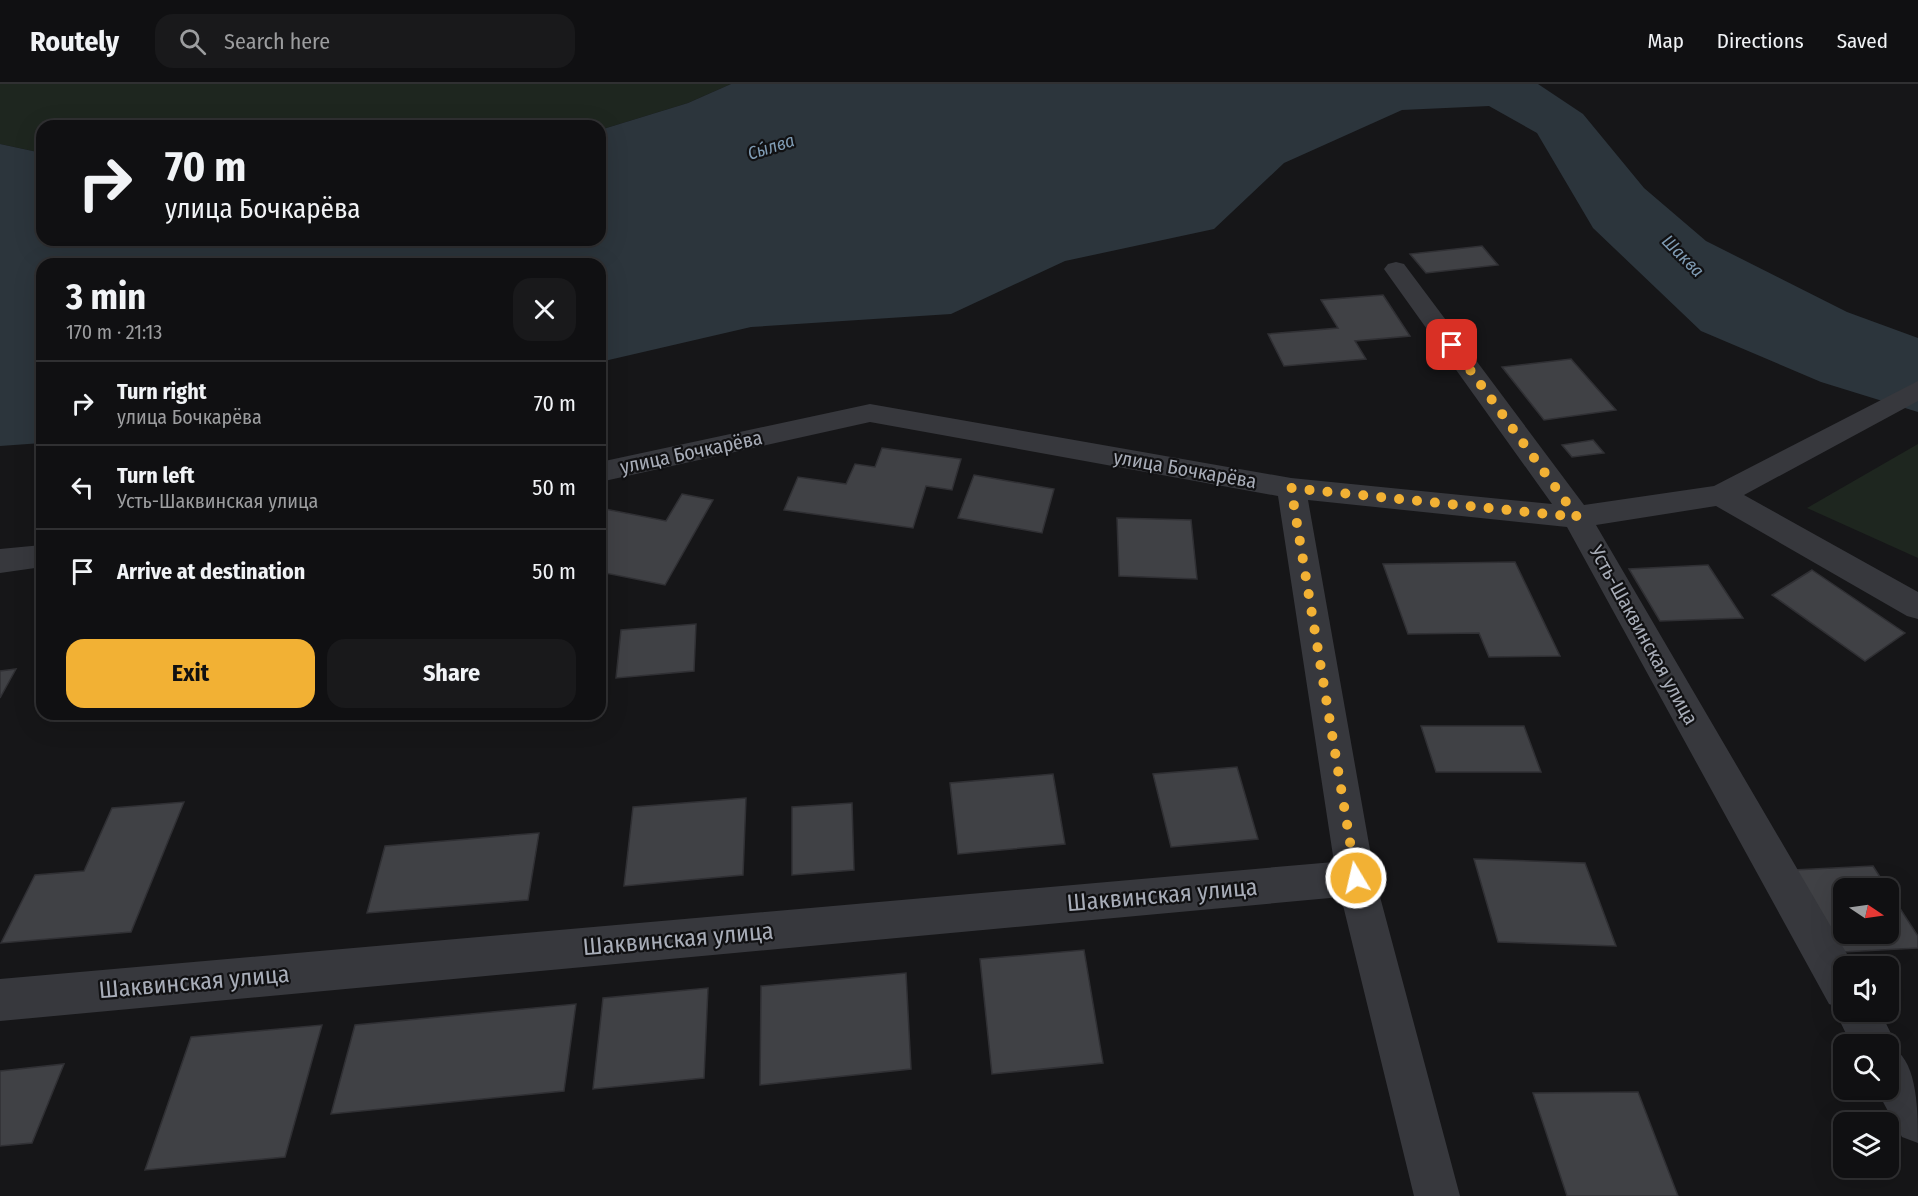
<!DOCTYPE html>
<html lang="en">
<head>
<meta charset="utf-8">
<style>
  :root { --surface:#101012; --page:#19191b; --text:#f1f3f6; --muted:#9c9d9f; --line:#303032; --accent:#f2b134 }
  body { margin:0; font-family:"Fira Sans Condensed",sans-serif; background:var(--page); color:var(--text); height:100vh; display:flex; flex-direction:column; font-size:22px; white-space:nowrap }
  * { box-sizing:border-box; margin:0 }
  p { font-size:20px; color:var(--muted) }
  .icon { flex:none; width:33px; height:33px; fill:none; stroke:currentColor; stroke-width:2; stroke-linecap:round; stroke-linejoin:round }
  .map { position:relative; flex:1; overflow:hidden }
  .panel { position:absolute; left:36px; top:174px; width:570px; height:462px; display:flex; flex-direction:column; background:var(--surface); border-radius:18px; box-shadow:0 6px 24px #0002,0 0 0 2px var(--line) }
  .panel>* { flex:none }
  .top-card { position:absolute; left:36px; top:36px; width:570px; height:126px; border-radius:18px; box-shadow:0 6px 24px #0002,0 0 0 2px var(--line); background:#101012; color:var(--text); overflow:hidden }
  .needle { width:39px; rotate:103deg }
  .controls { position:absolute; left:1833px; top:794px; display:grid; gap:12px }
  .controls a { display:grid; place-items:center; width:66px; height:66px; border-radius:12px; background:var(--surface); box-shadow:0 6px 24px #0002,0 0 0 2px var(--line); font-size:30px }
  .pin { position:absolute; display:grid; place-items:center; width:51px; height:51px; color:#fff; margin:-26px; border-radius:12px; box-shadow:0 3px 9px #0006 }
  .me { position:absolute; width:66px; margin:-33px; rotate:351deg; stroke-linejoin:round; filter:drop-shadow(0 0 4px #0008) }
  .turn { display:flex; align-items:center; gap:21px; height:126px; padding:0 30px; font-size:27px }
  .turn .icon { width:78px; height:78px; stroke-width:2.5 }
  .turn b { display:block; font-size:42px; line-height:51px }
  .round { display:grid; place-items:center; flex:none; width:63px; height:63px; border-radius:18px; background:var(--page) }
  .headline { display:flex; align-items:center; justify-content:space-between; height:102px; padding:0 30px }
  h1 { font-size:36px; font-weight:700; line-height:45px }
  .cta { display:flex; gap:12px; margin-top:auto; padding:12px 30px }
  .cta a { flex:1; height:69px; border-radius:18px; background:var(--accent); color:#111; font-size:24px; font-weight:700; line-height:69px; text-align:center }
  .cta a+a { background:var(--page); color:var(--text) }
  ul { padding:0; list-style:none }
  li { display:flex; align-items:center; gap:18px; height:84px; padding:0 30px; border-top:2px solid var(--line) }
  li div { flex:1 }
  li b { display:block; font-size:22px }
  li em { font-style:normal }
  header { display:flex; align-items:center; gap:36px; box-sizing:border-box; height:84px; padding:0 30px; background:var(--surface); border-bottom:2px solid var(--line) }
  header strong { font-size:28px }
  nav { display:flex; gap:33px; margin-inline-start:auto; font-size:21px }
  .search { width:420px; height:54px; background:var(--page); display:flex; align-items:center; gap:15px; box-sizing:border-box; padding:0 21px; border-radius:18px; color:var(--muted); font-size:22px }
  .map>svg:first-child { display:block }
  .green { fill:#1e261f }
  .water { fill:#2c353c }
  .building { fill:#404145; stroke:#303034; stroke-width:1.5 }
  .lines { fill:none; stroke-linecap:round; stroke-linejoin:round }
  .minor { fill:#37383d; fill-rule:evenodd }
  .route { stroke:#f2b134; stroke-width:10; stroke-dasharray:0 18 }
  .labels { text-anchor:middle; stroke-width:4.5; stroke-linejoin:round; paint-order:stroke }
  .far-water-label { font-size:18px; font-style:italic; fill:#7f9bb3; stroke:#111113 }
  .street-label { font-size:20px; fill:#a8adb8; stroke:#111113 }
  .near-street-label { font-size:24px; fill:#a8adb8; stroke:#111113 }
</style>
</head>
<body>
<header>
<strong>Routely</strong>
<div class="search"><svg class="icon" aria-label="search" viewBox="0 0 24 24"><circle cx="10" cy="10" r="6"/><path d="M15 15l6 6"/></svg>Search here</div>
<nav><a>Map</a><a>Directions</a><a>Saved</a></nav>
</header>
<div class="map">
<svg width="1918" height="1112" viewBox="0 0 1918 1112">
  <rect width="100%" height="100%" fill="#161618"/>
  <g class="green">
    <path d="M0,0H731L688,19L600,46V42H42V69L0,60Z"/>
    <path d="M1918,360V474L1807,424Z"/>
  </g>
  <path class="water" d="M731,0H1538L1583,30L1644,104L1706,157L1847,228L1918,254V328L1821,298L1701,247L1593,144L1537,49L1489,22L1402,26L1284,79L1214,145L1065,177L951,230L751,243L600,278V180H42V359L0,362V60L42,69V156H600V46L688,19Z"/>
  <g class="building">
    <path d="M1482,162L1498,181L1426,189L1410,170Z"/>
    <path d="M1383,211L1410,252L1355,257L1366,275L1284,282L1268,250L1338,244L1321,216Z"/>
    <path d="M1571,275L1616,326L1544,336L1502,283Z"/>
    <path d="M1593,356L1604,369L1572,373L1562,361Z"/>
    <path d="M882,364L961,375L952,406L926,402L913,444L784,426L798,393L846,400L855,380L875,383Z"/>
    <path d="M974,391L1054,405L1042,449L958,434Z"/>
    <path d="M682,410L713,416L665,501L600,488V424L666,437Z"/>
    <path d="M1117,434L1191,436L1197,495L1119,492Z"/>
    <path d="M1515,478L1560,572L1489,573L1479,549L1408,550L1383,480Z"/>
    <path d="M1708,481L1743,534L1660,537L1629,485Z"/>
    <path d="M1812,486L1905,549L1865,577L1772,511Z"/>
    <path d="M696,540L694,587L616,594L621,546Z"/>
    <path d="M16,585L0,614V587Z"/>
    <path d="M1421,642H1524L1541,688H1436Z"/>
    <path d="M1237,683L1258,755L1171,763L1153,690Z"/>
    <path d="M1053,690L1065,760L958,770L950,699Z"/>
    <path d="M746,714L743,791L624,802L633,723Z"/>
    <path d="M184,718L131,848L1,859L35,791L84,787L112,724Z"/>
    <path d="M852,719L854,786L792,791V723Z"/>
    <path d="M539,749L528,816L367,829L385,762Z"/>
    <path d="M1474,775L1585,779L1616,862L1498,858Z"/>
    <path d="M1873,782L1887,804H1844V849H1888V806L1918,852V864L1843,868L1794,786Z"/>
    <path d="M1084,866L1103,979L992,990L980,875Z"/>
    <path d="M906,889L911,985L760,1001L761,902Z"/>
    <path d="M708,904L704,994L593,1005L603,914Z"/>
    <path d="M576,920L564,1007L331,1030L355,941Z"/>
    <path d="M322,941L285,1073L145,1086L191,953Z"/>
    <path d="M64,980L32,1059L0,1062V987Z"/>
    <path d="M1638,1008L1678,1112H1567L1533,1009Z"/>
  </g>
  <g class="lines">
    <g class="minor">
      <path d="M1396,178L1404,180L1584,421L1714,402L1918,297V317L1744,411L1918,508V535L1907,532L1716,422L1596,441L1854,882H1844V927H1880L1896,960L1894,965C1918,979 1918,1030 1918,1059L1902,1053L1876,1005H1888V960H1851L1835,927L1837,923L1829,920L1567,443L1308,416L1375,794L1460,1112H1414L1341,813L0,937V895L1334,778L1278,412L870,338L600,398V378L870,320L1291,394L1552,420L1384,185L1388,180Z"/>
      <path d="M42,461V483L0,489V465Z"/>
    </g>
  </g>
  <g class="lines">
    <path class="route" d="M1356,794L1291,404L1577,433L1452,261"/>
  </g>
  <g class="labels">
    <g class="far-water-label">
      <text transform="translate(771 63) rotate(-18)" y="6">Сы́лва</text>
      <text transform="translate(1683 172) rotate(45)" y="6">Шаква</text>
    </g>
    <g class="street-label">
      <text transform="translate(691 368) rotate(-12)" y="7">улица Бочкарёва</text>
      <text transform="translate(1185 385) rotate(10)" y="7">улица Бочкарёва</text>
      <text transform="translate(1644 551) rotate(61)" y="7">Усть-Шаквинская улица</text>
    </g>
    <g class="near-street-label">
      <text transform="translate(1162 811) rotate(-5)" y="8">Шаквинская улица</text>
      <text transform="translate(678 855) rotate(-5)" y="8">Шаквинская улица</text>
      <text transform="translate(194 898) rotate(-5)" y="8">Шаквинская улица</text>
    </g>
  </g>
</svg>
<div class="controls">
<a><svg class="needle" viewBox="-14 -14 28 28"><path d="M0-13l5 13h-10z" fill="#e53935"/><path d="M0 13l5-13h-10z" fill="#9c9d9f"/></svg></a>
<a><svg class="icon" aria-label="sound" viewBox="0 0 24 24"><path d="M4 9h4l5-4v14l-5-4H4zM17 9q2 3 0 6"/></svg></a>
<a><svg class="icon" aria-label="search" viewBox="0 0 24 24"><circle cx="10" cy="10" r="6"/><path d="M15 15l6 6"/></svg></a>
<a><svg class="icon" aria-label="layers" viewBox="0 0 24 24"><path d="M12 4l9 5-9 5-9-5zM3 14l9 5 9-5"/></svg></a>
</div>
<div class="pin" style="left:1452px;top:261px;background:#d93025"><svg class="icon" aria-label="arrive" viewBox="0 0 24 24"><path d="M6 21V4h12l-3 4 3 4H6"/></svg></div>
<svg class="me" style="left:1356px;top:794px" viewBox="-20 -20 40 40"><circle r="17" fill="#f2b134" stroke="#fff" stroke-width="3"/><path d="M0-11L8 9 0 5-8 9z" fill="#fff"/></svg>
<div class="top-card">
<div class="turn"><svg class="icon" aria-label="right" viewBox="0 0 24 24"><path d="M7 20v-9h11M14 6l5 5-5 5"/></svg><div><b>70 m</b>улица Бочкарёва</div></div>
</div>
<section class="panel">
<div class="headline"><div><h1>3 min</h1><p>170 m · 21:13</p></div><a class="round"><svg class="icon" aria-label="close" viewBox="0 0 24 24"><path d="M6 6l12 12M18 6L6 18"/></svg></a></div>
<ul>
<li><svg class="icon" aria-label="right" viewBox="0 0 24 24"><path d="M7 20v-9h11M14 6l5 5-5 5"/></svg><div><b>Turn right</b><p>улица Бочкарёва</p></div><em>70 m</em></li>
<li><svg class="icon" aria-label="left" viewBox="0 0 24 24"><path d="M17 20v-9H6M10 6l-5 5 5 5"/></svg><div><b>Turn left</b><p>Усть-Шаквинская улица</p></div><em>50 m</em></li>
<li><svg class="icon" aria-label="arrive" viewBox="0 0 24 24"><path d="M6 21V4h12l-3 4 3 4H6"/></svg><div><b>Arrive at destination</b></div><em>50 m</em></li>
</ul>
<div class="cta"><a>Exit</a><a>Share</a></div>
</section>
</div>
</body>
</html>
